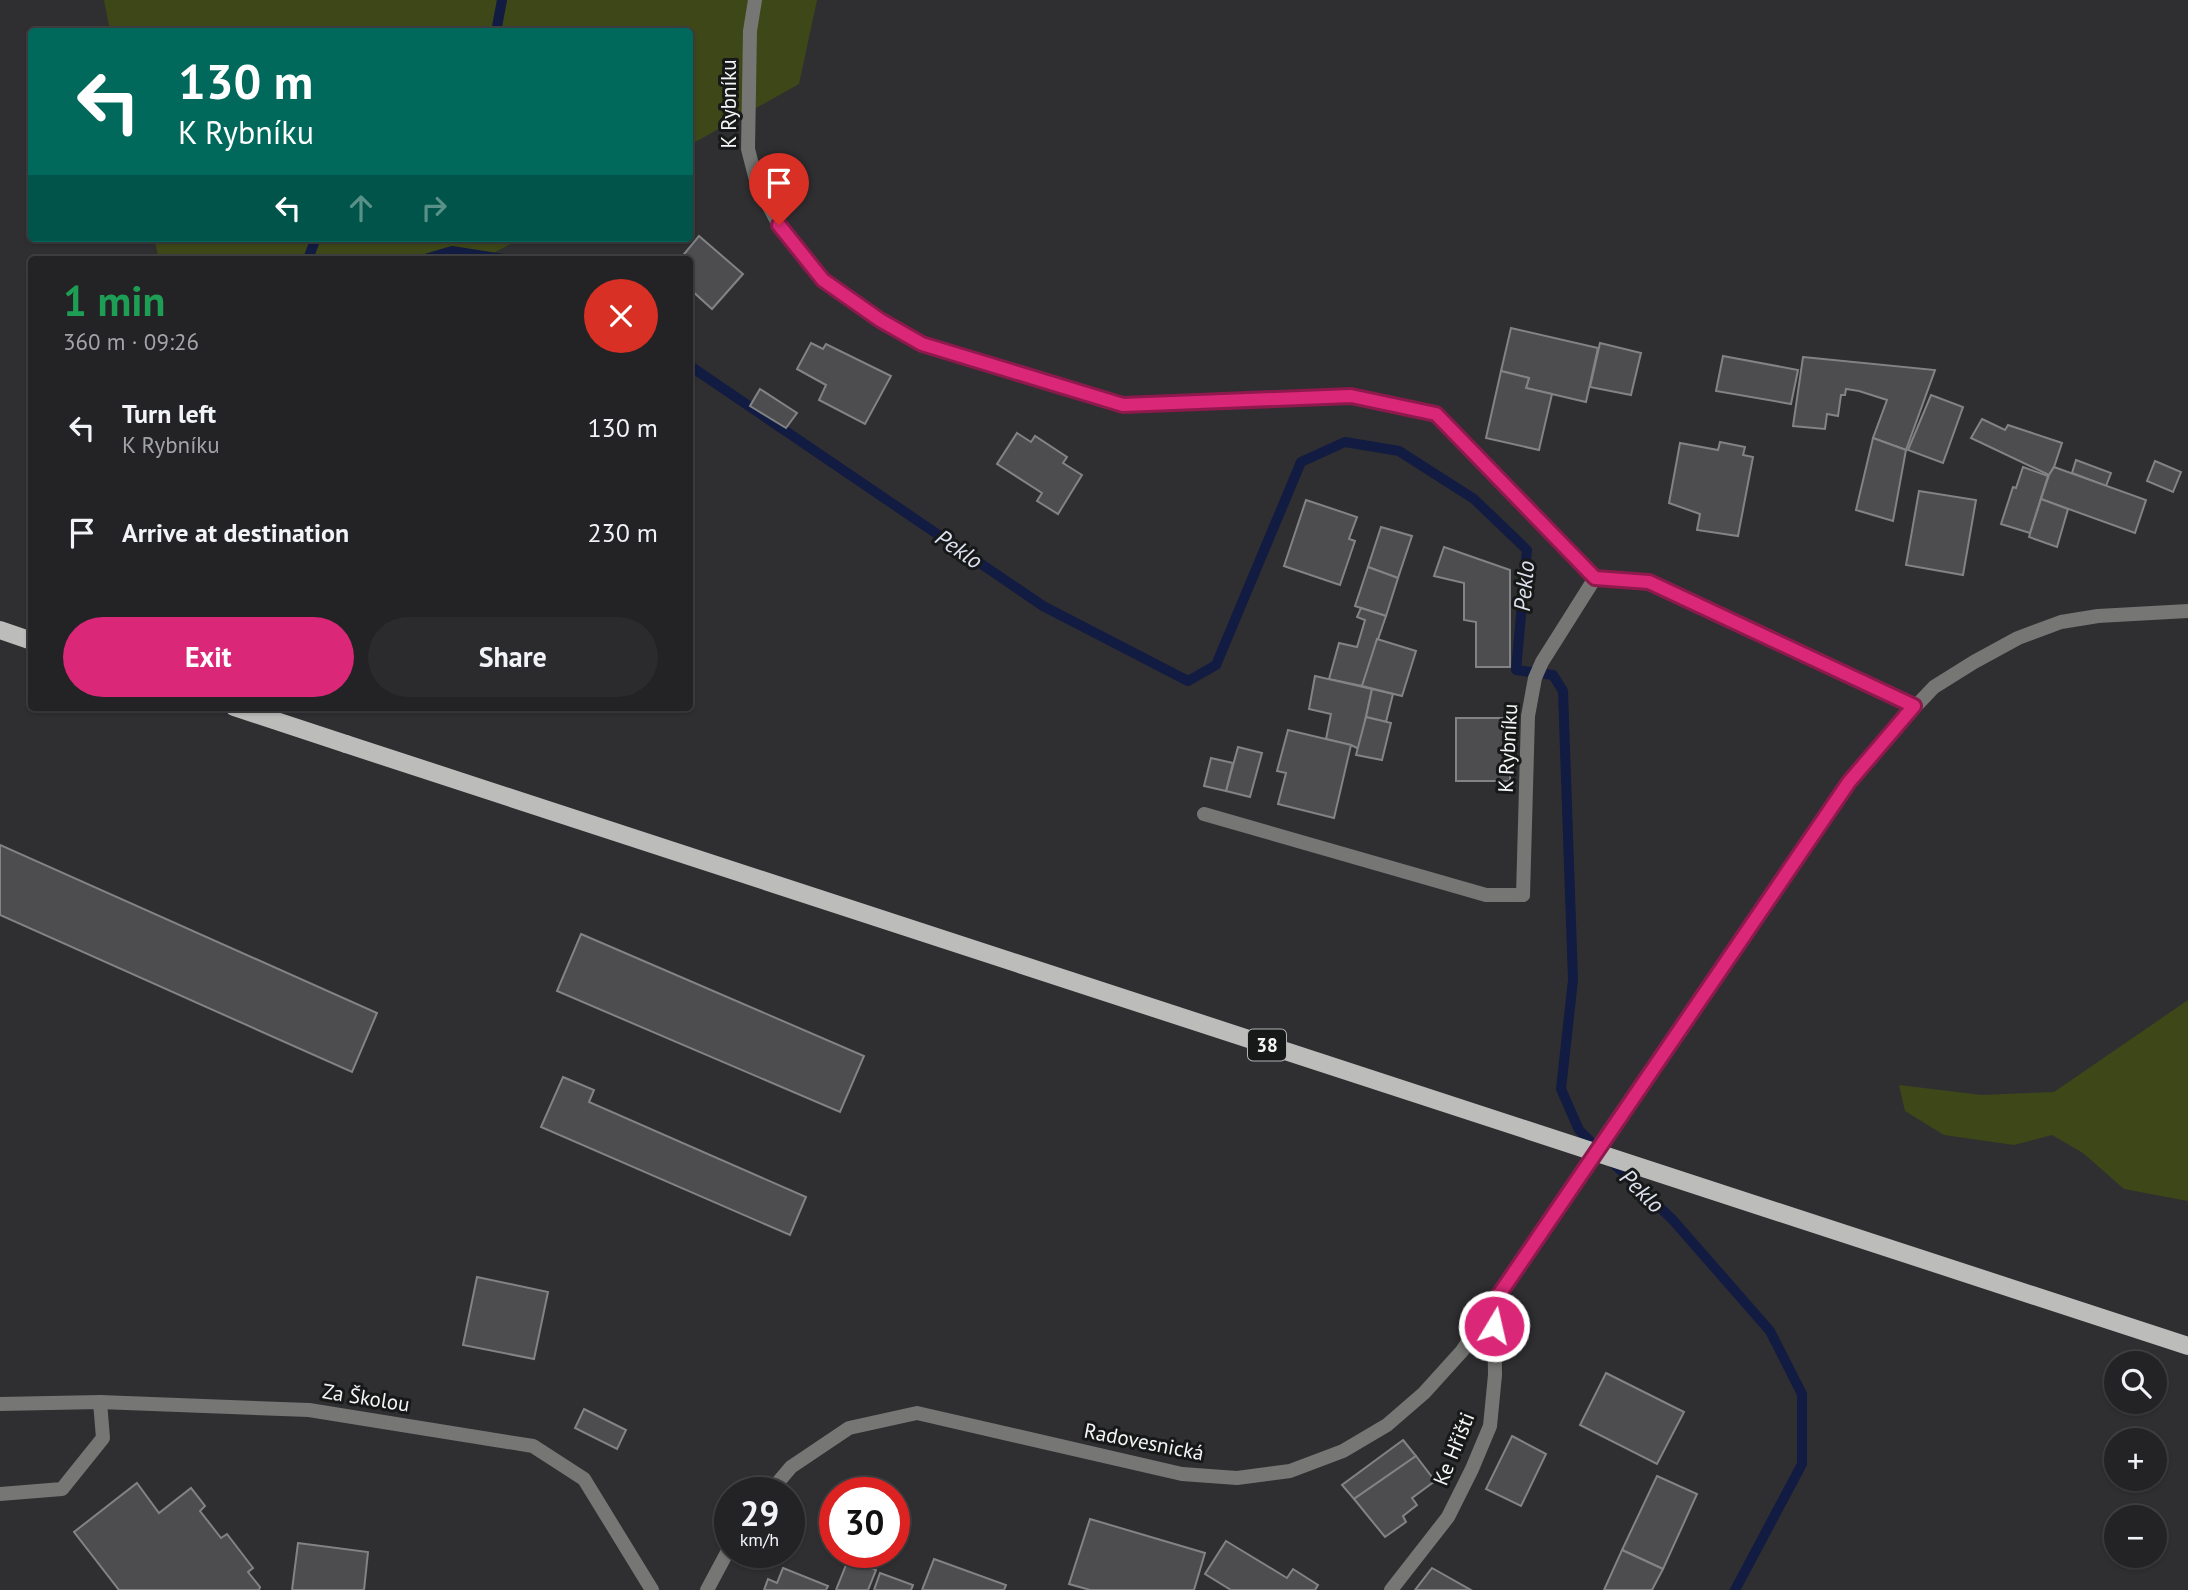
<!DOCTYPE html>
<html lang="en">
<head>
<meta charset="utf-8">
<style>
  :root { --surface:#232326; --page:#2b2b2e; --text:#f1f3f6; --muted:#a3a4a7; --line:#404043; --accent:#db2777 }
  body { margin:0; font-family:"PT Sans",sans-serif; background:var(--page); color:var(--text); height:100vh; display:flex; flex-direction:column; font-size:26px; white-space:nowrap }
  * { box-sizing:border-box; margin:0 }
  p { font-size:23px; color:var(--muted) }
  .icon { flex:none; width:38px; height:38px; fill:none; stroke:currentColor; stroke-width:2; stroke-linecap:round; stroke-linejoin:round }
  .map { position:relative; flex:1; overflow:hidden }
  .sheet { position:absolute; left:28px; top:256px; width:665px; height:455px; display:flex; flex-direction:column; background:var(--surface); border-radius:7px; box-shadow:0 2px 5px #0004,0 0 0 2px var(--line) }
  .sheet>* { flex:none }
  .guide { position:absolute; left:28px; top:28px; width:665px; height:214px; border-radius:7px; box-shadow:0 2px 5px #0004,0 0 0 2px var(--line); background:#00695c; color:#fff; overflow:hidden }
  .buttons { position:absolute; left:2104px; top:1351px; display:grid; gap:14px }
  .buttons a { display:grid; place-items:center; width:63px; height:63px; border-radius:50%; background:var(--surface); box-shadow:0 2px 5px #0004,0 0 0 2px var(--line); font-size:35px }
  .speed { position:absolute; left:714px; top:1477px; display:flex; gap:14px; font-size:35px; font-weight:700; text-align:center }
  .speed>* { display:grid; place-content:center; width:91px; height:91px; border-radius:50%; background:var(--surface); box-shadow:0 2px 5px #0004,0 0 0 2px var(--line); line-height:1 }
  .speed small { font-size:18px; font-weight:400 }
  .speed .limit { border:10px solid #d22; background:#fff; color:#111 }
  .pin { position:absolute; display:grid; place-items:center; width:60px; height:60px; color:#fff; margin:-72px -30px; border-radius:50% 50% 50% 0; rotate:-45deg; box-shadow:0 0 7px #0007 }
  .pin .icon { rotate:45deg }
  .me { position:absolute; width:77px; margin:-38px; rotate:9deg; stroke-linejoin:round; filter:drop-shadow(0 0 5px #0008) }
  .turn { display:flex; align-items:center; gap:24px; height:147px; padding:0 35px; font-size:32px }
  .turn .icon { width:91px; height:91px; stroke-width:2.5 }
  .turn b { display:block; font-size:49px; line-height:60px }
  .lanes { display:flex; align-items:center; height:66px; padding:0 35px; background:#0003; justify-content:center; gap:35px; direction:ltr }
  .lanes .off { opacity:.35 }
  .round { display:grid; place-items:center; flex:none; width:74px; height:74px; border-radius:37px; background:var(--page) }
  .headline { display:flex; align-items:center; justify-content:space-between; height:119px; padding:0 35px }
  h1 { font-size:42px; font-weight:700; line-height:52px; color:#1e9e55 }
  .button { display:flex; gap:14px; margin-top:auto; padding:14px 35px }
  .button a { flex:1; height:80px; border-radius:42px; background:var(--accent); color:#fff; font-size:28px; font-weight:700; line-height:80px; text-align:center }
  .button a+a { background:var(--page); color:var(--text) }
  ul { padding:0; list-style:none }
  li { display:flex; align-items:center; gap:21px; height:105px; padding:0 35px }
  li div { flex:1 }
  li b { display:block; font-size:26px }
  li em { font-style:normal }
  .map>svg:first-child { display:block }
  .green { fill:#3e4717 }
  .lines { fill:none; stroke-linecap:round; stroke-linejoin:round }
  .stream { stroke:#121b41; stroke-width:10 }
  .building { fill:#4d4d50; stroke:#828385; stroke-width:2 }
  .service { stroke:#767675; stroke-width:14 }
  .minor { stroke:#767675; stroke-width:14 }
  .tertiary { stroke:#767675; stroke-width:14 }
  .primary { stroke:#bcbdba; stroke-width:18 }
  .primary-bridge { stroke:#bcbdba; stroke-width:18 }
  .route-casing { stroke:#8e194d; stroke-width:18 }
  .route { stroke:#db2777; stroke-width:12 }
  .labels { text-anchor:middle; stroke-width:6; stroke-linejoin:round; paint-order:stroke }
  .shield { fill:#171818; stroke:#b2b3b3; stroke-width:2 }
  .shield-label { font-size:19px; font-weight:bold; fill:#f4f5f6 }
  .street-label { font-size:21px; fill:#f4f5f6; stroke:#171818 }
  .water-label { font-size:23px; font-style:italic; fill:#dee3f1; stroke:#171818 }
</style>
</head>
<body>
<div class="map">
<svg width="2188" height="1590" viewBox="0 0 2188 1590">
  <rect width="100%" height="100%" fill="#2f2f32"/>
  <g class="green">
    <path d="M104,0H817L799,84L690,145V32L110,31Z"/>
    <path d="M154,238H521L483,259H159Z"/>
    <path d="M2188,1000V1201L2124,1189L2083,1153L2052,1135L2014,1145L1944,1135L1905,1111L1899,1085L1982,1095L2054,1092Z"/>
  </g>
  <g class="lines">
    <g class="stream">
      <path d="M496,32L502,0"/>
      <path d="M308,259L316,238"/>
      <path d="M425,259L452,251L503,259"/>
      <path d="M690,366L1043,606L1188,681L1216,665L1301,462L1345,442L1399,451L1474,499L1527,550L1516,670L1553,675L1563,691L1573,980L1561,1089L1579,1130L1600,1151"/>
      <path d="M1612,1162L1672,1219L1770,1331L1802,1394V1464L1735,1590"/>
    </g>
  </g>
  <g class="building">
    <path d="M699,236L743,274L712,309L690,289V259H680Z"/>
    <path d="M1511,328L1598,348L1586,402L1526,388L1529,378L1501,371Z"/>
    <path d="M811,343L823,349L826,344L891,376L865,424L819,400L826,385L797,369Z"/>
    <path d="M1600,343L1641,353L1631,395L1590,387Z"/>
    <path d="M1723,356L1798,370L1791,404L1716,391Z"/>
    <path d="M1803,357L1935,370L1906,450L1873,438L1887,400L1859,391L1846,389L1845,395H1841L1838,416L1827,414L1825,429L1793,426Z"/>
    <path d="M1501,371L1529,378L1526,388L1552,394L1539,450L1486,438Z"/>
    <path d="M760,389L797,413L786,428L750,406Z"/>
    <path d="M1931,395L1963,407L1943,463L1908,450Z"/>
    <path d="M1982,419L2005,430L2008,425L2062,443L2054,467L2049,475L1971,438Z"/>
    <path d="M1017,433L1031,442L1035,436L1067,457L1063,463L1082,475L1058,514L1037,501L1042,493L997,464Z"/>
    <path d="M1873,438L1906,450L1893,521L1856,510Z"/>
    <path d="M1720,442L1745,447L1743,455L1753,457L1738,536L1697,530L1700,514L1669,503L1680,443L1718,450Z"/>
    <path d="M2076,460L2111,473L2106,486L2072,473Z"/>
    <path d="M2155,461L2181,472L2173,492L2147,481Z"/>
    <path d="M2023,467L2048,476L2030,533L2001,524L2013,487L2016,488Z"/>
    <path d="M2054,467L2146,500L2135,533L2041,499L2049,475Z"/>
    <path d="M1919,491L1976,500L1963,575L1906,565Z"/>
    <path d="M2041,499L2068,509L2057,547L2029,537Z"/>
    <path d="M1306,500L1357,517L1349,539L1355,541L1340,585L1284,566Z"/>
    <path d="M1381,527L1412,536L1398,578L1368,567Z"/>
    <path d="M1444,547L1510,570V667H1476V622L1464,620V583L1434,576Z"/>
    <path d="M1368,567L1398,578L1386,616L1355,606Z"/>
    <path d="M1361,608L1386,616L1362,686L1329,679L1339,643L1357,647L1365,620L1357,617Z"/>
    <path d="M1377,639L1416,651L1402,696L1362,686Z"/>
    <path d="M1315,676L1372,689L1359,749L1351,745L1326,739L1331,714L1309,709Z"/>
    <path d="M1372,689L1393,694L1386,722L1366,717Z"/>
    <path d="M1366,717L1391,723L1382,760L1356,755Z"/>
    <rect x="1456" y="718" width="54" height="63"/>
    <path d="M1288,730L1351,745L1334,818L1278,804L1286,773L1277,771Z"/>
    <path d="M1238,747L1262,753L1250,797L1226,791Z"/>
    <path d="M1211,758L1233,763L1226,791L1204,786Z"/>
    <path d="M0,845L377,1013L352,1072L0,915Z"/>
    <path d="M581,934L864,1056L840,1112L557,991Z"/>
    <path d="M563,1077L594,1090L589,1102L806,1197L790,1235L541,1127Z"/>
    <path d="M477,1277L548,1292L534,1359L463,1345Z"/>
    <path d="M1606,1373L1684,1412L1657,1464L1580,1425Z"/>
    <path d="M584,1409L626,1430L617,1449L575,1428Z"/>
    <path d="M1512,1436L1546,1454L1521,1506L1486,1489Z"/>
    <path d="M1403,1440L1416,1456L1354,1499L1342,1485Z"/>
    <path d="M1416,1456L1435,1481L1412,1498L1417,1505L1403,1516L1406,1522L1385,1537L1354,1499Z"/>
    <path d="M1657,1476L1697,1494L1663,1569L1622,1550Z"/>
    <path d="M137,1483L159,1513L191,1488L205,1506L200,1511L221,1538L227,1534L253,1568L248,1572L260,1587L259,1590H119L74,1532Z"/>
    <path d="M1090,1519L1205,1553L1194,1590H1090L1069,1584Z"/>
    <path d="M1226,1541L1287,1578L1293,1569L1318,1585L1315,1590H1231L1205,1574Z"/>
    <path d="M298,1543L368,1552L364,1590H292Z"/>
    <path d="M1622,1550L1663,1569L1652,1590H1604Z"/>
    <path d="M934,1559L1006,1585L1004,1590H922Z"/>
    <path d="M848,1560L876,1570L868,1590H836Z"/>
    <path d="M783,1568L828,1586L826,1590H764L768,1579L777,1583Z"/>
    <path d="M1432,1568L1471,1590H1415Z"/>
    <path d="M880,1573L913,1585L911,1590H874Z"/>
  </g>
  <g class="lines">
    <g class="service">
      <path d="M1204,814L1486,895H1523"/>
      <path d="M0,1494L62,1489L103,1438L100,1402"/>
    </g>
    <g class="minor">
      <path d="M755,0L750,31L748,149L757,184L779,225L823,280L880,320L922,344L1123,405L1351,396L1436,414L1595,578L1649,582L1915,707"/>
      <path d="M1523,895L1528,716L1535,678L1542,662L1595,578"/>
      <path d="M0,1404L100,1402L309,1410L533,1446L584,1479L652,1590"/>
      <path d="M1391,1590L1448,1517L1472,1469L1490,1426L1495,1375L1494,1302"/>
    </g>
    <g class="tertiary">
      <path d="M769,1493L791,1467L849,1428L917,1413L1182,1474L1237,1478L1290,1471L1343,1451L1387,1425L1424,1393L1462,1351L1610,1129L1849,782L1915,707L1934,687L1974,662L2018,638L2061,622L2098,616L2188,611"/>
      <path d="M707,1590L730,1547"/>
    </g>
    <g class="primary">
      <path d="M0,630L32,641"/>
      <path d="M234,707L346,744"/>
    </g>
    <path class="primary-bridge" d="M346,744L2188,1346"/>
  </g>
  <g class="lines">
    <g class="route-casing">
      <path id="route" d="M779,225L823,280L880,320L922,344L1123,405L1351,396L1436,414L1595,578L1649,582L1914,706L1849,782L1494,1302V1326"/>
    </g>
    <use href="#route" class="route"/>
  </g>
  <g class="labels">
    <rect class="shield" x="1248" y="1029.5" width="38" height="31" rx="5"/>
    <g class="shield-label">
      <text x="1267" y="1052">38</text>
    </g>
    <g class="street-label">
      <text transform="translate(729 104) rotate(-90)" y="7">K Rybníku</text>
      <text transform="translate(1508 748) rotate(-87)" y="7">K Rybníku</text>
      <text transform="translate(366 1398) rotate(9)" y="7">Za Školou</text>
      <text transform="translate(1144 1442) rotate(11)" y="7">Radovesnická</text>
      <text transform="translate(1454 1449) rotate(-68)" y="7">Ke Hřišti</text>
    </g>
    <g class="water-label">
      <text transform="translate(959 549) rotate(34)" y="8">Peklo</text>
      <text transform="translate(1524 586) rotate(-85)" y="8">Peklo</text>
      <text transform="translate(1642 1191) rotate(44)" y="8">Peklo</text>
    </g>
  </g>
</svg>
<div class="buttons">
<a><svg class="icon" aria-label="search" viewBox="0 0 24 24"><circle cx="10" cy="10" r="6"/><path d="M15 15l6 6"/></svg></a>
<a>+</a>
<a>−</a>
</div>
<div class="speed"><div>29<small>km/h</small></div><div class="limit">30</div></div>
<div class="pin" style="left:779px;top:225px;background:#d93025"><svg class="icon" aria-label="arrive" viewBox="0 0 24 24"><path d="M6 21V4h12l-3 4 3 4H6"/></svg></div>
<svg class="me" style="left:1494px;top:1326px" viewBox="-20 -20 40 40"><circle r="17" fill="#db2777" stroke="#fff" stroke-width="3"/><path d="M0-11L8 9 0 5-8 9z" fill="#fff"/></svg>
<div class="guide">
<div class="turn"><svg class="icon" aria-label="left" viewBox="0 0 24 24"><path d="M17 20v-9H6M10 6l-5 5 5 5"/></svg><div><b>130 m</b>K Rybníku</div></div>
<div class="lanes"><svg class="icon" aria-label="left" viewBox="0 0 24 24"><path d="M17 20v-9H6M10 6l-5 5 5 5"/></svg><svg class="icon off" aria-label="ahead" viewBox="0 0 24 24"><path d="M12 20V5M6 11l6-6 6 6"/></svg><svg class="icon off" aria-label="right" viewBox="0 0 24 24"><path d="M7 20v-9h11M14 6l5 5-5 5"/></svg></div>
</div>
<section class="sheet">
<div class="headline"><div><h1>1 min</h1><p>360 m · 09:26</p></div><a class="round" style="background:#d93025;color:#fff"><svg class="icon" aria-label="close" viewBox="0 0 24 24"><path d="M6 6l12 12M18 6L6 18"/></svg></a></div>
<ul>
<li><svg class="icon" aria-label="left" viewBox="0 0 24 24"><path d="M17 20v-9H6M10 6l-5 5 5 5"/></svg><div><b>Turn left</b><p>K Rybníku</p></div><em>130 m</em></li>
<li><svg class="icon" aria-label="arrive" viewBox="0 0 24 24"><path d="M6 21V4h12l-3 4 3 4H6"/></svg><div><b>Arrive at destination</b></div><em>230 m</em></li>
</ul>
<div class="button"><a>Exit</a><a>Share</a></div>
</section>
</div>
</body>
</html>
